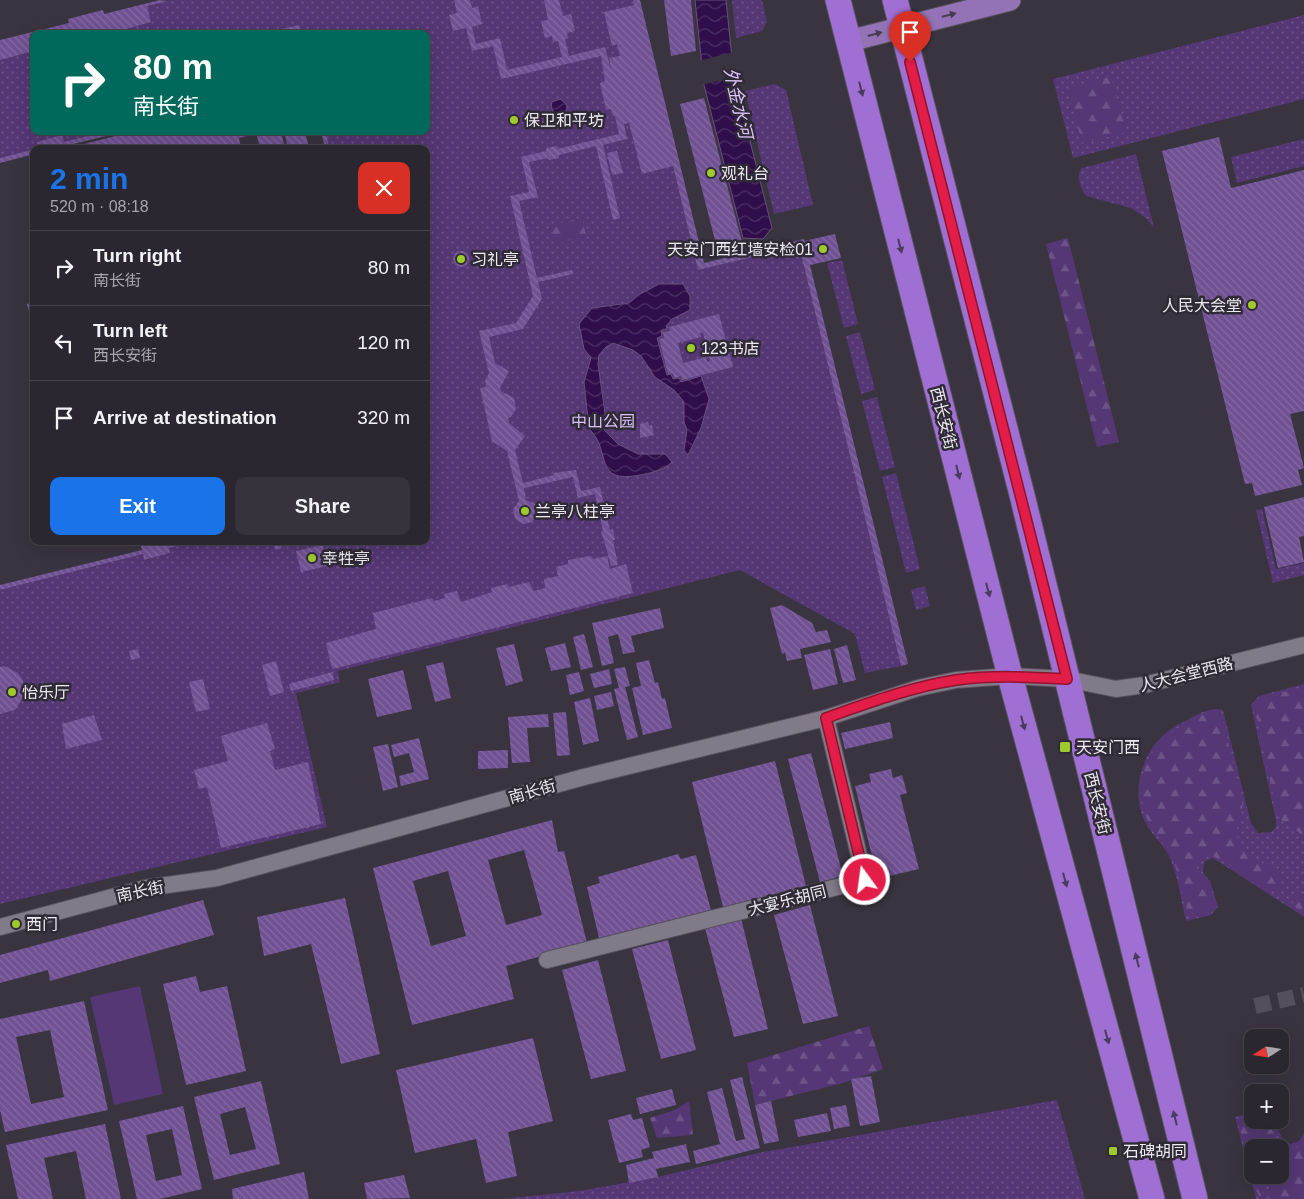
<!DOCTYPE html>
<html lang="en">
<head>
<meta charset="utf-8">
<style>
  :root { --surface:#2b2730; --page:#37333c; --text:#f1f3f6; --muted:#a6a5ab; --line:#47444c; --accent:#1a73e8 }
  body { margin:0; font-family:Arial,"Noto Sans SC",sans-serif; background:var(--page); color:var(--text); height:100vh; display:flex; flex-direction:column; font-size:19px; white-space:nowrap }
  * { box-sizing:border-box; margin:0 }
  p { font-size:16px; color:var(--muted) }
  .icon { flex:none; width:28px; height:28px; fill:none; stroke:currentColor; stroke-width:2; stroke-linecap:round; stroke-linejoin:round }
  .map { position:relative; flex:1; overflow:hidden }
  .panel { position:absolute; left:30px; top:145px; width:400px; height:400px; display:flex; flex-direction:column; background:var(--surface); border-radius:10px; box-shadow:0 5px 20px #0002,0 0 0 1px var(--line) }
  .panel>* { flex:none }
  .hud { position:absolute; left:30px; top:30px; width:400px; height:105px; border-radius:10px; box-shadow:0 5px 20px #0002,0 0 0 1px var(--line); background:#00695c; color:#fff; overflow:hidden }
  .needle { width:32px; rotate:258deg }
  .tools { position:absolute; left:1244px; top:1029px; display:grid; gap:10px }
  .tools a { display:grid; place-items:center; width:45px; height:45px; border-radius:10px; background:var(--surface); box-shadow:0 5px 20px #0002,0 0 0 1px var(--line); font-size:25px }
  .pin { position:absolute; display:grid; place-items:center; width:42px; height:42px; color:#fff; margin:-51px -21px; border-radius:50% 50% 50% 0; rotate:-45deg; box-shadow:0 0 5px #0007 }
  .pin .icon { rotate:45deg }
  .me { position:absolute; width:55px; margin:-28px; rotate:346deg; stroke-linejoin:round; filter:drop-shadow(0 0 4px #0008) }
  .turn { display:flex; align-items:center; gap:18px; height:105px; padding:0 20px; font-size:22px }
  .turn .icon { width:65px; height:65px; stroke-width:2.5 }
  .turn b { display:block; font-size:35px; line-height:42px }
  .round { display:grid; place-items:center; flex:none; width:52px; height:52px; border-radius:10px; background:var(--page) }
  .overview { display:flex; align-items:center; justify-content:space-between; height:85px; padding:0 20px }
  h1 { font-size:30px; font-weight:600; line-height:38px; color:var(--accent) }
  .button { display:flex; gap:10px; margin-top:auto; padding:10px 20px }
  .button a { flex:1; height:58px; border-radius:10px; background:var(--accent); color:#fff; font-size:20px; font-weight:600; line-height:58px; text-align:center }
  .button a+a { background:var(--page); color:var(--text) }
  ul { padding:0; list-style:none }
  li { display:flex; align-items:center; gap:15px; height:75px; padding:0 20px; border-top:1px solid var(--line) }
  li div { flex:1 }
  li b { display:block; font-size:19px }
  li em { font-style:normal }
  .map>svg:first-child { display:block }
  .grass { fill:url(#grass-dots); fill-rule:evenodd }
  .forest { fill:url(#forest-firs) }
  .garden { fill:#543774 }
  .water { fill:url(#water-waves); stroke:#68507d }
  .pier { fill:#393440 }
  .building { fill:url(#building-back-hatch); fill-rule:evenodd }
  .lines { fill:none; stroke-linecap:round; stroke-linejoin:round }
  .minor-tunnel { stroke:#544f5b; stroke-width:16; stroke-dasharray:16 8; stroke-linecap:butt }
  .minor-casing { stroke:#55515b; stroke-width:18 }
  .major-casing { stroke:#55515b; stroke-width:23 }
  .highway-casing { stroke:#55515b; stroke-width:27 }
  .minor { stroke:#807a89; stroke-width:16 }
  .major { stroke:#9373b5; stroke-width:21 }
  .highway { stroke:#9f6fd3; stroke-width:25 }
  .oneway { fill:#483c55 }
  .oneway2 { fill:#4b3b5c }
  .route-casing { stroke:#92132f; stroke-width:12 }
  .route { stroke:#e11d48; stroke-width:9 }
  .poi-dot { fill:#9fca2d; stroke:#2f2a35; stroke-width:2 }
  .labels { text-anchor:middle; stroke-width:5; stroke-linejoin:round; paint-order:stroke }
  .poi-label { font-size:16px; fill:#edeaf2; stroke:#2f2a35; text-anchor:start }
  .street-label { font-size:16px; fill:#edeaf2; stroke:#2f2a35 }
  .park-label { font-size:16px; fill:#dac1fa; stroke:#2f2a35 }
  .water-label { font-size:18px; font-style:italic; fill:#dcc3fc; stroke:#2f2a35 }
</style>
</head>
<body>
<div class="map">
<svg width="1304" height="1199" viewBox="0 0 1304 1199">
  <defs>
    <pattern id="grass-dots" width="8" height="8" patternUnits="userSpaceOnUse" patternTransform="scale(1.25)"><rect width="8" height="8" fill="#543774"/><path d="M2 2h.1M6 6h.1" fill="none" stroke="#6d5488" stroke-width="1.8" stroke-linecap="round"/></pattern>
    <pattern id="forest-firs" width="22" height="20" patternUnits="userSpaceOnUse" patternTransform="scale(1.25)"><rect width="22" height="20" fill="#543774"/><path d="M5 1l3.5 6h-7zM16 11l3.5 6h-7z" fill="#6d5488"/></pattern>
    <pattern id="water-waves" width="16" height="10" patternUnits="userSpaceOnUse" patternTransform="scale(1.25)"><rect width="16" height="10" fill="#2f0e4b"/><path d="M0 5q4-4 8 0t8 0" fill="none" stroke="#4d3165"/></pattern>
    <pattern id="building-back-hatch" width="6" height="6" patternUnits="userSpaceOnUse" patternTransform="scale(1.25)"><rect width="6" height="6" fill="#705193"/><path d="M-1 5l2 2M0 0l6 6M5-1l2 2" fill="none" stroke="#856aa3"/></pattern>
  </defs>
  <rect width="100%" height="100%" fill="#393440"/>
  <g class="grass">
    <path d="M170,0H633L698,270L799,246L901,666L865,673L855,634L740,570L338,671L340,682L296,693L327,827L0,904V590L143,554L145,560L170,553L169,548L194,541H426V149H330L325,131H426V34H109L151,22L147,6Z"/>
    <path d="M732,0H762L767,22L762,31L736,38Z"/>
    <path d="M1304,15V99L1073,158L1053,79Z"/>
    <path d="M34,51V131H107L64,142L62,136L37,142L38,148L0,158V60Z"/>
    <path d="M775,84L786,90L813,205L774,214L745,91Z"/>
    <path d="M1304,139V166L1237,183L1231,157Z"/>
    <path d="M1136,154L1154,228L1147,219L1131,208L1086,196C1081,188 1075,176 1082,168Z"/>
    <path d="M842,260L858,324L844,328L827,263Z"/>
    <path d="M860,332L875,390L861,394L846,336Z"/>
    <path d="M877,397L895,467L880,471L862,401Z"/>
    <path d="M896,473L920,569L906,573L882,477Z"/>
    <path d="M1262,509L1276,569L1304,563V575L1273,583L1256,510Z"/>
    <path d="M925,586L930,606L916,610L911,590Z"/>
    <path d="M1304,684V917L1213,858L1204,862L1203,873L1210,881L1218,907L1211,915L1186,921C1181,900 1178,874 1168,854C1161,842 1150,833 1144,820C1129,786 1145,743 1177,725C1190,719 1209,705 1223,710L1251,823L1258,833L1271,832L1276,827V821L1251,705L1259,696Z"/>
    <path d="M1057,1100L1085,1199H502L579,1191L658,1177L758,1153Z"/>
    <path d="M1252,1113V1120H1273L1284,1141L1291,1144L1299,1141L1304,1133V1199H1256L1235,1117ZM1252,1148H1280V1175H1252Z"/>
  </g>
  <g class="forest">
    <path d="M1111,76L1126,132L1082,143L1068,88Z"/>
    <path d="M582,218L586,236L556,244L552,225Z"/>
    <path d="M1068,238L1119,442L1097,447L1046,244Z"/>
    <path d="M1304,687V839C1297,826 1284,826 1277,814L1255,709L1257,701L1264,697Z"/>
    <path d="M1213,710L1221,713L1243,805L1236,833C1239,841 1243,850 1251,856C1263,866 1283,869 1281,888L1277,891C1252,894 1226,850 1205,857C1188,870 1202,873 1208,882C1212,888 1213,896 1215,902L1207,913L1196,915C1182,910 1181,881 1176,868C1168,848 1157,837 1147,819C1144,813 1143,804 1142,797C1137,751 1175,725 1213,710Z"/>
    <path d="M1304,893V915L1292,904L1295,898Z"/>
    <path d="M869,1026L883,1069L843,1083L755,1105L747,1063Z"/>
    <path d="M689,1101L693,1135L657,1138L650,1118L675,1110Z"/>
    <path d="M1252,1116V1120H1270L1275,1147L1252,1148V1175H1268L1267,1186L1261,1196H1259L1255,1188L1239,1126L1240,1120Z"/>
    <path d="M1304,1135V1199H1270L1271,1175H1280V1158L1299,1146Z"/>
  </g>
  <path class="garden" d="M140,986L163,1094L114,1105L90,997Z"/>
  <g class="water">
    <path d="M695,0H726L734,78L772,228L763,239L743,238L704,85Z"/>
    <path d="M560,99L566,104L567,108L564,115L556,116L551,107L552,102Z"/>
    <path d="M659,284H683L690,296V310L672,319L666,326L667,329L661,331L662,336L657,338L667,375L671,374L673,379L679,378L681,382L701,376L709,399L701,428L688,455L684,450L687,430L684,422V402L674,390L655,377L641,356L633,350L613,343L606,347L599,355L598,364L605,413L602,424L604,430L618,444L638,454H665L672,462C664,470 651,473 640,475C592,485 612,449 589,429L584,382L591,358L584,349L579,324L592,308L629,303L640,294Z"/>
  </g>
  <path class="pier" d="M733,52L737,77L701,85L699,61Z"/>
  <g class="building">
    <path d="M160,0L168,1L147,6L151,22L109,34H34V51L0,60V40L69,23L68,19L103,10L104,14Z"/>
    <path d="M454,0H470L472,8L478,6L482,24L472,27L476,44L500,38L507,70L562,57L558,41L553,42L552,36L545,38L541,21L548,20L544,0H559L563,16L571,14L575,31L567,33L568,38L565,39L569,56L605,47L611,70L609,58L620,56L617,44L612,46L604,12L634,5L633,0H640L704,263L804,239V241L835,234L841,258L810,265L908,664L901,666L799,246L698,270L673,166L642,174L629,123L624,124L627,139L603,145L620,218L613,220L596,146L559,155V158L549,160L548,158L529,162L538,197L519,201L537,278L572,270L573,274L538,282L542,299L523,329L489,337L495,363L509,371L500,388L502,394L505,393L514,398L516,409L511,417L508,418L509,423L525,436L515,450L523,483L554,475L553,473L576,470L581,491L600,487L610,530L613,529L615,540H613L618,565L611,566L603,537L601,532L603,531L595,494L578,498L573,477L524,488L526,500L535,504L537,514L532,522L523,524L515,519L513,509L519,501L507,451L492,441L480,388L486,387L485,381L489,373L479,331L516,323L533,296L510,196L529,192L521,157L546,151V149L551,147L557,146V149L619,134L615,116H613L611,109L606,110L600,83L605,81L601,56L501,79L493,46L472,51L466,28L453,31L449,15L457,13Z"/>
    <path d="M664,0H691L696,51L671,56Z"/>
    <path d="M299,25L302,34H267L266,33Z"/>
    <path d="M704,98L742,242L717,248L680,104Z"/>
    <path d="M107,131L123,132L65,146L66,149H38L37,142L62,135L64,142Z"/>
    <path d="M135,131H250L251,135L239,138L241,149H81L80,145Z"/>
    <path d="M256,131H281L285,149H260Z"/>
    <path d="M284,131H305L309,149H288Z"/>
    <path d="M321,131H325L330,149H325Z"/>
    <path d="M1219,137L1231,188L1304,170V411L1290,414L1304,468L1298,470L1302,485L1255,496L1252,483L1245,484L1162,151Z"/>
    <path d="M34,149V154L0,163V158Z"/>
    <path d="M617,151L623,173L612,175L607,153Z"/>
    <circle cx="461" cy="259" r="8"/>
    <path d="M34,302V306H31L33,327L27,304Z"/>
    <path d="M719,314L733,367L682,380L681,376L674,378L673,373L668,374L659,339L664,338L663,332L670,331L669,327ZM703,332L710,361L707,362L706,357L683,363L678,343L701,337L700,333Z"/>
    <path d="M648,422L649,426L652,425L654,435L640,438V424Z"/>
    <path d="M1304,497V536L1299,537L1304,562L1278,568L1264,507Z"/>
    <path d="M148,541L192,542L169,548L170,553L144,560L143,554L0,590V585L142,550L140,543Z"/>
    <path d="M273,541H280L282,548L275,550Z"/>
    <path d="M323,545L327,566L301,572L296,551Z"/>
    <path d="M590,556L594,559L607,556L610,569L626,564L633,593L333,669L331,665L326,643L376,629L373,613L432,598L434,601L445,598L444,594L457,591L461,602L492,592L491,588L507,584L509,587L529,582L534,591L545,588L544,579L558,576L556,567L568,564V560Z"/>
    <path d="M782,605L812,623L816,632L827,630L831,642L800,649L802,658L787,661L785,653L782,654L770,608Z"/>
    <path d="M660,608L664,628L631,636L635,652L623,654L618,634L608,637L614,663L602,666L592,623Z"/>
    <path d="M584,634L593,667L581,670L573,637Z"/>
    <path d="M565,643L571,667L551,671L545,648Z"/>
    <path d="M514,644L523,681L506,686L496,648Z"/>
    <path d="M847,645L856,680L843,683L834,649Z"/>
    <path d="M138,649L140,658L131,660L129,651Z"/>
    <path d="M830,649L838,684L813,690L804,655Z"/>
    <path d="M649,660L655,683L658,682L662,699L665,698L672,728L643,735L632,688L641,686L636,663Z"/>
    <path d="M276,661L284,692L270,696L262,665Z"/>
    <path d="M443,662L451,698L435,702L426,666Z"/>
    <path d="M4,666L18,673L23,680L24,696L15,710L0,714V667Z"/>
    <path d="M625,667L630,686L625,687L638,737L627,740L614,689L619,688L614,669Z"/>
    <path d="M609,669L612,684L594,688L590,674Z"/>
    <path d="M403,670L412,709L377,717L368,679Z"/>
    <path d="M332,672L334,680L291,691L289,684Z"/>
    <path d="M579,672L584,691L570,695L566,675Z"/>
    <path d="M203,679L210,709L196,712L189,682Z"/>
    <path d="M611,692L614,706L597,710L594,696Z"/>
    <path d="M590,698L599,741L583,745L574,702Z"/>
    <path d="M566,712L570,755L557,756L553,713Z"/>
    <path d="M548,714L549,727L527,728L530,762L512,763L508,717Z"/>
    <path d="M94,715L102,740L66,749L62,724Z"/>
    <path d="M890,722L893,738L845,749L841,733Z"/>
    <path d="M267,723L275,749L270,751L275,770L308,762L321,824L221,848L207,787L199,789L194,770L228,761L221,736Z"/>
    <path d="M419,738L429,779L401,786L399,776L414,772L409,753L394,757L391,745Z"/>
    <path d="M388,744L398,787L383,791L373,747Z"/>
    <path d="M508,750V768L478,769V751Z"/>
    <path d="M811,753L843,876L820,882L788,759Z"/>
    <path d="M775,761L806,886L723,907L692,782Z"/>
    <path d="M891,769L893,778L902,775L907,793L900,795L919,869L889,876L886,866L875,869L855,786L871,782L869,774Z"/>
    <path d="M552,820L558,852L564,851L587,943L506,966L514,999L412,1025L373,868ZM524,850L542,915L506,925L488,860ZM448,871L466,936L431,946L413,881Z"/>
    <path d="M678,854L681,859L696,855L711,910L599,938L587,887L600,883L598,877Z"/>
    <path d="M345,898L380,1054L341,1064L311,944L264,956L257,917Z"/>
    <path d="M203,900L214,935L50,981L48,970L0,983V955Z"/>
    <path d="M810,905L838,1016L803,1024L774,915Z"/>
    <path d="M741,918L768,1029L734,1037L705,928Z"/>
    <path d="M668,940L696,1050L661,1059L632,949Z"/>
    <path d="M598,960L626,1071L591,1079L562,970Z"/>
    <path d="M196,976L200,992L227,986L246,1071L186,1085L163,984Z"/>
    <path d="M84,1001L108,1110L5,1132L0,1110V1019ZM50,1030L64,1097L31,1104L16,1037Z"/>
    <path d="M533,1038L553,1121L508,1132L517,1176L486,1183L476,1139L415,1153L396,1070Z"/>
    <path d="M871,1076L880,1122L860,1126L851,1079Z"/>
    <path d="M742,1077L760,1148L696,1164L693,1151L720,1144L707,1092L722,1088L736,1141L745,1139L730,1080Z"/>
    <path d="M261,1081L280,1164L214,1180L194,1097ZM245,1107L256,1149L230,1155L220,1114Z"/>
    <path d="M672,1089L676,1105L640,1114L636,1098Z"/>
    <path d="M771,1101L779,1141L764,1144L755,1105Z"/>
    <path d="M846,1105L850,1126L834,1129L830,1108Z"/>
    <path d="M183,1106L202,1189L160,1199H137L119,1121ZM172,1129L182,1175L156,1181L146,1135Z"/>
    <path d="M827,1113L831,1131L798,1137L794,1120Z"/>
    <path d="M631,1114L633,1120L642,1118L650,1147L641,1150L643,1157L619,1163L608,1120Z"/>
    <path d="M105,1124L121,1199H86L76,1151L44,1158L53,1199H18L6,1145Z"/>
    <path d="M686,1144L690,1162L656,1169L658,1177L629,1183L626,1165L654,1158L652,1152Z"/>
    <path d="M304,1172L309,1199H233L232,1189Z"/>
    <path d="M404,1175L410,1198L367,1199L364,1183Z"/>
  </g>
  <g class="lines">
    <path class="minor-tunnel" d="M1255,1006L1304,995"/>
    <g class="minor-casing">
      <g id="minor">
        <path d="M0,927L146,888L217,878L584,777L826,718L918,688L956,680L1010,676L1067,679L1116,689L1144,685L1304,645"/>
        <path d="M547,960L865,880L826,718"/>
      </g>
    </g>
    <g class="major-casing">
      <path id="major" d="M849,41L1010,0"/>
    </g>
    <g class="highway-casing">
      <g id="highway">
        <path d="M838,0L1010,676L1152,1199"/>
        <path d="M895,0L1022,495L1195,1199"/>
      </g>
    </g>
    <use href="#minor" class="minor"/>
    <use href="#major" class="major"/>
    <use href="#highway" class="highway"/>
  </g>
  <defs><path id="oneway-solid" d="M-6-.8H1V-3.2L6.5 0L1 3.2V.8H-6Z" transform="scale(1.25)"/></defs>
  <g class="oneway">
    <use href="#oneway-solid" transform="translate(949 15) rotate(-14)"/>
    <use href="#oneway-solid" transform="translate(875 34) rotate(-15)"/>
  </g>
  <g class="oneway2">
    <use href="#oneway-solid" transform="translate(861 89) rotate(76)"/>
    <use href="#oneway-solid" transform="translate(900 246) rotate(76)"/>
    <use href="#oneway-solid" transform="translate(958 472) rotate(76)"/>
    <use href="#oneway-solid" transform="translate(988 590) rotate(75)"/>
    <use href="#oneway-solid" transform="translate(1023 723) rotate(75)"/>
    <use href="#oneway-solid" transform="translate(1065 880) rotate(75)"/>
    <use href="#oneway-solid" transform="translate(1137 960) rotate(-104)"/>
    <use href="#oneway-solid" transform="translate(1107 1037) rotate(75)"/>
    <use href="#oneway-solid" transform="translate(1175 1118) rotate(-104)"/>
  </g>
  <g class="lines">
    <g class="route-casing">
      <path id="route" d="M865,880L826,718C868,703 911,687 956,680C993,675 1030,677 1067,679L910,62"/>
    </g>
    <use href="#route" class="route"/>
  </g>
  <g class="poi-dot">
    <circle cx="514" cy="120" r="5"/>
    <circle cx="711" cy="173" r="5"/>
    <circle cx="823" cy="249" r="5"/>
    <circle cx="461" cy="259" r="5"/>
    <circle cx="1252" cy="305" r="5"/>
    <circle cx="691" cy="348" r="5"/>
    <circle cx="525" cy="511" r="5"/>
    <circle cx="312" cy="558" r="5"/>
    <circle cx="12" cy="692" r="5"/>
    <rect x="1059" y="741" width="12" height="12" rx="2.5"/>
    <circle cx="16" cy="924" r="5"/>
    <rect x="1108" y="1146" width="10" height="10" rx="2.5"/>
  </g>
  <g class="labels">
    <g class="poi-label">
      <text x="524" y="126">保卫和平坊</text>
      <text x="721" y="179">观礼台</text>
      <text x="813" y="255" text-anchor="end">天安门西红墙安检01</text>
      <text x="471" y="265">习礼亭</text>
      <text x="1242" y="311" text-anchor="end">人民大会堂</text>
      <text x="701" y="354">123书店</text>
      <text x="535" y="517">兰亭八柱亭</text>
      <text x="322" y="564">幸牲亭</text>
      <text x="22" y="698">怡乐厅</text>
      <text x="1076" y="753">天安门西</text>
      <text x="26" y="930">西门</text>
      <text x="1123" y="1157">石碑胡同</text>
    </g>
    <g class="street-label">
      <text transform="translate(944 418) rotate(76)" y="6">西长安街</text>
      <text transform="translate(1186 674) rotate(-14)" y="6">人大会堂西路</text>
      <text transform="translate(532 791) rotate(-16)" y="6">南长街</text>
      <text transform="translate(1098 803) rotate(76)" y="6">西长安街</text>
      <text transform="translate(140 891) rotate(-12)" y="6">南长街</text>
      <text transform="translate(787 900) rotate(-14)" y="6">大宴乐胡同</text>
    </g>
    <g class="park-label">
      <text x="603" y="427">中山公园</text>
    </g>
    <g class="water-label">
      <text transform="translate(738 103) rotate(77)" y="6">外金水河</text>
    </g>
  </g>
</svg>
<div class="tools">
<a><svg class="needle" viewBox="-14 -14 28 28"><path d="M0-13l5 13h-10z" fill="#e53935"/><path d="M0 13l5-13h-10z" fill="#a6a5ab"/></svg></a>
<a>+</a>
<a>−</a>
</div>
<div class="pin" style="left:910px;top:62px;background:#d93025"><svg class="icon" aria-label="arrive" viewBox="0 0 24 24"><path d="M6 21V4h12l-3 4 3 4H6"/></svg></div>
<svg class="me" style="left:865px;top:880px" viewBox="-20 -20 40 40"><circle r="17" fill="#e11d48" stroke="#fff" stroke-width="3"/><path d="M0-11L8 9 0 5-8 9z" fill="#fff"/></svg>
<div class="hud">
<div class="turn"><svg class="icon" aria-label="right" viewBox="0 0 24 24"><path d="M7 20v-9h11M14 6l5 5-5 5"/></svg><div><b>80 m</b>南长街</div></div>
</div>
<section class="panel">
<div class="overview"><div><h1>2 min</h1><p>520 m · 08:18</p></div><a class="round" style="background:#d93025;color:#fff"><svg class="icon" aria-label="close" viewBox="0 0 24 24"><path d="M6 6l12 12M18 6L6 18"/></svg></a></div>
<ul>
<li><svg class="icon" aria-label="right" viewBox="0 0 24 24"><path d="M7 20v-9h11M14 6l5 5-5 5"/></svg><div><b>Turn right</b><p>南长街</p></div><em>80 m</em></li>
<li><svg class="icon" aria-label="left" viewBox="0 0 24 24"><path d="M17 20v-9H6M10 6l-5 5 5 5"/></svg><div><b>Turn left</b><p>西长安街</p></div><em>120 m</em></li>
<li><svg class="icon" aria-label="arrive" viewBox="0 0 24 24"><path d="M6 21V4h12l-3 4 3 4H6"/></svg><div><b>Arrive at destination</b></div><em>320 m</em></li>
</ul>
<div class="button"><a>Exit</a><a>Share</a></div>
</section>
</div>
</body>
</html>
